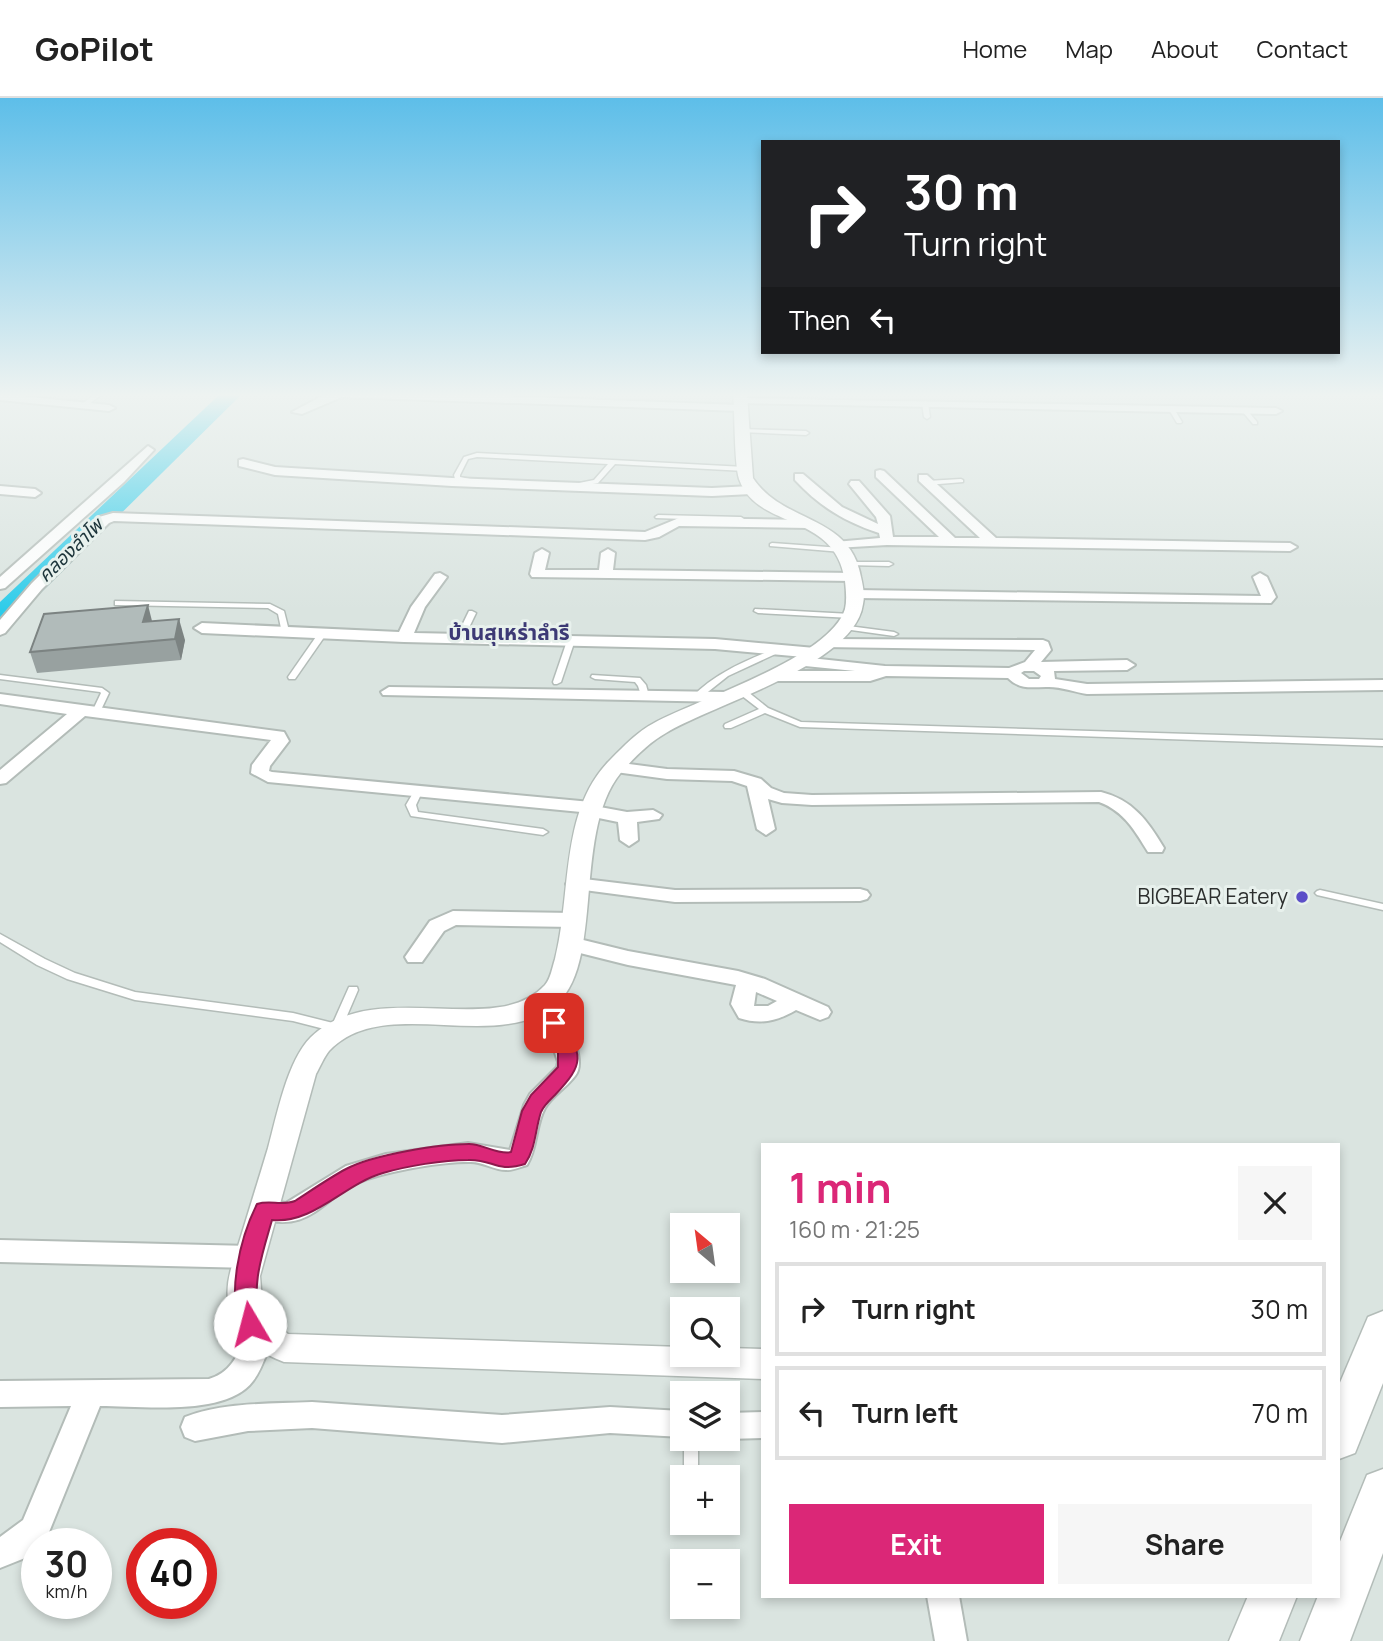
<!DOCTYPE html>
<html lang="en">
<head>
<meta charset="utf-8">
<style>
  :root { --surface:#fff; --page:#f6f6f6; --text:#222; --muted:#767676; --line:#e0e0e0; --accent:#db2777 }
  body { margin:0; font-family:Manrope,"Noto Sans Thai",sans-serif; background:var(--page); color:var(--text); height:100vh; display:flex; flex-direction:column; font-size:26px; white-space:nowrap }
  * { box-sizing:border-box; margin:0 }
  p { font-size:23px; color:var(--muted) }
  .icon { flex:none; width:38px; height:38px; fill:none; stroke:currentColor; stroke-width:2; stroke-linecap:round; stroke-linejoin:round }
  .map { position:relative; flex:1; overflow:hidden }
  .panel { position:absolute; left:761px; top:1045px; width:579px; height:455px; display:flex; flex-direction:column; background:var(--surface); border-radius:0px; box-shadow:0 4px 10px #0003 }
  .panel>* { flex:none }
  .guide { position:absolute; left:761px; top:42px; width:579px; height:214px; border-radius:0px; box-shadow:0 4px 10px #0003; background:#202124; color:#fff; overflow:hidden }
  .needle { width:46px; rotate:331deg }
  .controls { position:absolute; left:670px; top:1115px; display:grid; gap:14px }
  .controls a { display:grid; place-items:center; width:70px; height:70px; border-radius:0px; background:var(--surface); box-shadow:0 4px 10px #0003; font-size:35px }
  .speed { position:absolute; left:21px; top:1430px; display:flex; gap:14px; font-size:35px; font-weight:700; text-align:center }
  .speed>* { display:grid; place-content:center; width:91px; height:91px; border-radius:50%; background:var(--surface); box-shadow:0 4px 10px #0003; line-height:1 }
  .speed small { font-size:18px; font-weight:400 }
  .speed .limit { border:10px solid #d22; background:#fff; color:#111 }
  .pin { position:absolute; display:grid; place-items:center; width:60px; height:60px; color:#fff; margin:-30px; border-radius:14px; box-shadow:0 4px 10px #0006 }
  .me { position:absolute; width:77px; margin:-38px; rotate:352deg; stroke-linejoin:round; filter:drop-shadow(0 0 5px #0008) }
  .turn { display:flex; align-items:center; gap:24px; height:147px; padding:0 28px; font-size:32px }
  .turn .icon { width:91px; height:91px; stroke-width:2.5 }
  .turn b { display:block; font-size:49px; line-height:60px }
  .then { display:flex; align-items:center; height:66px; padding:0 28px; background:#0003; gap:14px; font-size:26px }
  .round { display:grid; place-items:center; flex:none; width:74px; height:74px; border-radius:0px; background:var(--page) }
  .summary { display:flex; align-items:center; justify-content:space-between; height:119px; padding:0 28px }
  h1 { font-size:42px; font-weight:700; line-height:52px; color:var(--accent) }
  .button { display:flex; gap:14px; margin-top:auto; padding:14px 28px }
  .button a { flex:1; height:80px; border-radius:0px; background:var(--accent); color:#fff; font-size:28px; font-weight:700; line-height:80px; text-align:center }
  .button a+a { background:var(--page); color:var(--text) }
  ul { padding:0; list-style:none }
  li { display:flex; align-items:center; gap:21px; height:94px; margin:0 14px 10px; padding:0 14px; border:4px solid var(--line); border-radius:0px }
  li div { flex:1 }
  li b { display:block; font-size:26px }
  li em { font-style:normal }
  header { display:flex; align-items:center; gap:42px; box-sizing:border-box; height:98px; padding:0 35px; background:var(--surface); border-bottom:2px solid var(--line) }
  header strong { font-size:33px }
  nav { display:flex; gap:38px; margin-inline-start:auto; font-size:24px }
  .map>svg:first-child { display:block }
  .lines { fill:none; stroke-linecap:round; stroke-linejoin:round }
  .river { fill:#2eccea; fill-rule:evenodd }
  .service-casing { stroke:#b3bcb8; stroke-width:3 }
  .minor-casing { stroke:#b3bcb8; stroke-width:4 }
  .tertiary-casing { stroke:#b3bcb8; stroke-width:3 }
  .primary-casing { stroke:#b3bcb8; stroke-width:3 }
  .service { fill:#fff; fill-rule:evenodd }
  .minor { fill:#fff; fill-rule:evenodd }
  .tertiary { fill:#fff; fill-rule:evenodd }
  .primary { fill:#fff; fill-rule:evenodd }
  .wall { fill:#98a1a0 }
  .shaded-wall { fill:#7c8382 }
  .building { fill:#b1bbba; stroke:#7c8382; stroke-width:2 }
  .route { fill:#db2777; stroke:#8e194d; stroke-width:2 }
  .poi-dot { fill:#5c4fc8; stroke:#e8f1ed; stroke-width:2.5 }
  .labels { text-anchor:middle; stroke-width:6; stroke-linejoin:round; paint-order:stroke }
  .far-water-label { font-size:19px; font-style:italic; fill:#1c343a; stroke:#e8f1ed }
  .far-quarter-label { font-size:21px; font-weight:bold; fill:#3c3975; stroke:#e8f1ed }
  .poi-label { font-size:21px; fill:#2c2f2e; stroke:#e8f1ed; text-anchor:end }
</style>
</head>
<body>
<header>
<strong>GoPilot</strong>
<nav><a>Home</a><a>Map</a><a>About</a><a>Contact</a></nav>
</header>
<div class="map">
<svg width="1383" height="1543" viewBox="0 0 1383 1543">
  <rect width="100%" height="100%" fill="#dae4e0"/>
  <g class="lines">
    <path class="river" d="M220,296H242L10,525L0,527V504Z"/>
    <g class="service-casing">
      <g id="service">
        <path d="M95,296H102L85,309H81V307Z"/>
        <path d="M925,303L928,305L930,319L927,321L924,319L922,305Z"/>
        <path d="M1169,309H1173L1182,324L1181,325H1177L1168,310Z"/>
        <path d="M1242,311H1246L1257,324V326H1253L1242,313Z"/>
        <path d="M742,331L806,333L809,335L806,337L740,334V332Z"/>
        <path d="M477,355L745,369L748,371L745,373L615,366L598,385L581,388L579,387V385L594,382L608,366L477,359L468,361L460,377V379L470,381V383L455,381L454,377L464,359Z"/>
        <path d="M961,381L963,382V384L927,387L924,385L927,383Z"/>
        <path d="M658,417L741,419L744,421L741,423L656,420L655,419Z"/>
        <path d="M772,445L842,450L845,452L842,454L770,448V446Z"/>
        <path d="M849,464H889L893,466L889,468L847,467V465Z"/>
        <path d="M115,503L270,506L284,513L289,533L285,535H282L278,516L268,510L118,507H115Z"/>
        <path d="M755,511L851,516L855,518L851,520L758,515L754,513Z"/>
        <path d="M469,513H472L476,515L463,542H457L456,540Z"/>
        <path d="M841,527L894,534L898,536L894,538L844,531H841Z"/>
        <path d="M320,533H326L327,535L295,581H289L288,579Z"/>
        <path d="M568,540H574L575,542L561,584L557,586H554L553,584Z"/>
        <path d="M777,550H783L784,552L728,578L699,601H693L692,599C715,575 747,562 777,550Z"/>
        <path d="M0,577L102,590L109,595L100,614L96,616L92,614L101,595L100,594L0,581Z"/>
        <path d="M592,577L640,580L646,587L649,598L648,600H642L638,588L635,584L595,581L591,579Z"/>
        <path d="M737,590H743L768,610L801,624L1383,642V648L800,629L765,615L731,630H725L724,628L725,626L759,611L737,594Z"/>
        <path d="M419,689L423,692L416,707L418,714L543,731L548,734L543,737L411,718L406,707L416,690Z"/>
        <path d="M1320,792L1383,806V812L1317,797L1315,795L1317,793Z"/>
        <path d="M0,836L45,861L75,875L135,894L293,915L333,925L349,889H357L358,892L343,927L344,930L343,933L336,934L293,923L135,902L67,881L37,867L0,844Z"/>
        <rect x="684" y="1340" width="14" height="39"/>
      </g>
    </g>
    <g class="minor-casing">
      <g id="minor">
        <path d="M0,296L109,307L115,310L109,313L0,302Z"/>
        <path d="M326,296H447L740,307L746,310L740,313L342,299L302,316L292,314Z"/>
        <path d="M740,300L1276,310L1282,313L1276,316L736,305V301Z"/>
        <path d="M148,348L154,352L124,384L5,490L0,491V479Z"/>
        <path d="M243,361L275,369L452,380L712,390L751,388L757,392L751,396L712,398L452,388L275,377L239,368V362Z"/>
        <path d="M880,372L884,373L955,440H980L919,383V377H927L996,440L1290,445L1297,449L1290,453L887,447L835,450V444L880,440L879,435C845,424 819,408 795,382V376H803L842,409L878,426L876,419L849,386L851,383H859L890,418L893,439H939L876,379V373Z"/>
        <path d="M0,388L35,391L41,395L35,399L0,396Z"/>
        <path d="M113,415L645,434L679,420L810,422L817,426L810,430L679,428L659,439L645,442L114,423L109,425L42,491L5,535L0,537V522L32,485L99,419Z"/>
        <path d="M542,451L549,455L545,472H599L601,455L608,451L615,455L613,472L853,475L860,479L853,483L532,479L530,476L535,455Z"/>
        <path d="M440,475L447,479L425,509L414,535L715,541L815,550L823,555L815,560L715,551L404,544L202,535L194,530L202,525L399,534L411,509L435,476Z"/>
        <path d="M1260,475L1267,479L1276,499L1271,505L856,500L849,496L856,492L1261,498L1253,479Z"/>
        <path d="M827,541L1043,542L1048,544L1051,552L1041,564L1127,562L1135,567L1127,572L1054,573L1055,581L1087,586L1383,582V592L1087,596C1074,594 1059,588 1046,589C1031,589 1020,592 1008,580L886,578L870,583H771L763,578L771,573H855L795,567L793,564L795,561L801,559L885,568L1009,570L1025,564L1035,552L822,549L819,546ZM1024,573H1034L1041,578L1039,581H1029L1021,575Z"/>
        <path d="M389,589L725,594L733,599L725,604L383,597L381,594Z"/>
        <path d="M0,596L284,634L289,643L270,668L269,673L272,674L591,704L597,705L600,709L627,714L653,712L662,717L659,721L637,724L638,742L629,748L620,742L618,724L584,717L581,714L268,684L251,675L252,667L271,642L85,618L6,685L0,686V672L67,616L0,606Z"/>
        <path d="M614,664L667,671L734,673L761,681L771,690L784,695L812,697L1101,694C1133,702 1148,723 1164,750L1162,754H1148C1135,733 1124,713 1099,704L812,707L782,705L768,701L775,731L766,737L757,731L747,688L732,683L667,681L608,673L605,669L608,665Z"/>
        <path d="M576,780L675,792L860,791L867,793L870,797L867,801L860,803L675,804L569,790L566,786L569,782Z"/>
        <path d="M453,813L574,815L581,817L584,822L581,827L574,829L456,827L444,833L422,864H408L405,859L430,823Z"/>
        <path d="M571,839L628,853L738,873L765,881L828,909L831,914L828,919L820,922L796,912C777,923 761,927 739,920L731,906L736,887L628,867L564,851L561,846L564,841ZM756,894L777,903L768,908H754Z"/>
        <path d="M543,895L551,898L554,903C563,921 589,960 575,978C566,990 552,998 545,1010C535,1028 538,1049 527,1067C520,1069 512,1073 506,1072C493,1072 482,1063 469,1064C439,1064 397,1072 367,1081C323,1095 314,1139 255,1119L251,1112L255,1105L264,1102L286,1105L346,1068L386,1056L468,1045L510,1052L524,1007L530,996L557,969L558,964L549,936L532,903L535,898Z"/>
        <path d="M0,1142L251,1148L260,1151L264,1159L260,1167L251,1170L0,1164Z"/>
        <path d="M259,1226L269,1229L273,1238C267,1253 263,1270 253,1283C227,1319 140,1308 100,1308L45,1444L37,1446V1450L25,1460L0,1470V1439L23,1422L71,1308L0,1309V1283L209,1281C235,1273 239,1252 249,1229Z"/>
        <path d="M312,1304L502,1317L610,1309L682,1313V1339L610,1335L502,1345L312,1330L248,1333L195,1343L185,1339L181,1329L185,1319C224,1304 270,1306 312,1304Z"/>
        <path d="M763,1314V1340L728,1341L725,1340H728V1315Z"/>
        <path d="M927,1498H959L967,1543H935Z"/>
      </g>
    </g>
    <g class="tertiary-casing">
      <path id="tertiary" d="M733,296H747L753,380C783,426 850,416 861,479C863,488 865,497 863,506C855,567 713,606 666,635C650,644 638,656 626,669C568,728 609,869 552,910C488,954 383,896 329,953C324,959 320,969 316,976L260,1178L263,1217L288,1236L682,1249V1256H728V1250L763,1251V1281L284,1264C243,1249 218,1217 231,1171C243,1131 256,1090 268,1050C277,1017 287,963 311,939C375,877 495,942 545,887C551,880 552,870 555,861C572,796 559,712 611,661C624,648 637,634 654,625C698,601 830,560 845,511C847,502 846,493 845,483C835,413 757,433 739,381C734,365 735,315 733,296Z"/>
    </g>
    <g class="primary-casing">
      <g id="primary">
        <path d="M1383,1213V1285L1355,1355L1339,1361V1287L1368,1219Z"/>
        <path d="M1383,1371V1455L1350,1543H1300L1318,1498H1339V1446L1367,1377Z"/>
        <path d="M1248,1498H1297L1279,1543H1229Z"/>
      </g>
    </g>
    <use href="#service" class="service"/>
    <use href="#minor" class="minor"/>
    <use href="#tertiary" class="tertiary"/>
    <use href="#primary" class="primary"/>
  </g>
  <path class="wall" d="M152,524L185,542L181,562L37,575L30,554Z"/>
  <g class="shaded-wall">
    <path d="M148,507L153,527L149,545L143,524Z"/>
    <path d="M179,521L185,542L181,562L175,541Z"/>
  </g>
  <path class="building" d="M148,507L143,524L179,521L175,541L30,554L44,516Z"/>
  <linearGradient id="sky" x2="0" y2="1"><stop stop-color="#5dbee9"/><stop offset="0.58" stop-color="#eef3f1"/><stop offset="1" stop-color="#eef3f1" stop-opacity="0"/></linearGradient>
  <rect width="1383" height="512" fill="url(#sky)"/>
  <path class="route" d="M554,919L561,921C583,959 585,965 555,997C550,1002 544,1007 541,1014C535,1032 536,1050 525,1066C495,1075 494,1061 468,1062C443,1062 407,1068 383,1075C344,1086 314,1126 272,1122C262,1157 250,1189 261,1226L258,1232L250,1235L242,1232C226,1198 240,1140 257,1106C270,1102 282,1108 295,1103C312,1092 329,1080 346,1071C372,1057 439,1046 469,1046C483,1046 498,1057 511,1054L522,1013L531,997L558,969V953L545,925L548,921Z"/>
  <circle class="poi-dot" cx="1302" cy="799" r="7"/>
  <g class="labels">
    <g class="far-water-label">
      <text transform="translate(70 452) rotate(-44)" y="7">คลองลำโพ</text>
    </g>
    <g class="far-quarter-label">
      <text x="509" y="542">บ้านสุเหร่าลำรี</text>
    </g>
    <g class="poi-label">
      <text x="1288" y="806">BIGBEAR Eatery</text>
    </g>
  </g>
</svg>
<div class="controls">
<a><svg class="needle" viewBox="-14 -14 28 28"><path d="M0-13l5 13h-10z" fill="#e53935"/><path d="M0 13l5-13h-10z" fill="#767676"/></svg></a>
<a><svg class="icon" aria-label="search" viewBox="0 0 24 24"><circle cx="10" cy="10" r="6"/><path d="M15 15l6 6"/></svg></a>
<a><svg class="icon" aria-label="layers" viewBox="0 0 24 24"><path d="M12 4l9 5-9 5-9-5zM3 14l9 5 9-5"/></svg></a>
<a>+</a>
<a>−</a>
</div>
<div class="speed"><div>30<small>km/h</small></div><div class="limit">40</div></div>
<div class="pin" style="left:554px;top:925px;background:#d93025"><svg class="icon" aria-label="arrive" viewBox="0 0 24 24"><path d="M6 21V4h12l-3 4 3 4H6"/></svg></div>
<svg class="me" style="left:250px;top:1226px" viewBox="-20 -20 40 40"><circle r="19" fill="#fff"/><path d="M0-13L10 11 0 6-10 11z" fill="#db2777"/></svg>
<div class="guide">
<div class="turn"><svg class="icon" aria-label="right" viewBox="0 0 24 24"><path d="M7 20v-9h11M14 6l5 5-5 5"/></svg><div><b>30 m</b>Turn right</div></div>
<div class="then">Then<svg class="icon" aria-label="left" viewBox="0 0 24 24"><path d="M17 20v-9H6M10 6l-5 5 5 5"/></svg></div>
</div>
<section class="panel">
<div class="summary"><div><h1>1 min</h1><p>160 m · 21:25</p></div><a class="round"><svg class="icon" aria-label="close" viewBox="0 0 24 24"><path d="M6 6l12 12M18 6L6 18"/></svg></a></div>
<ul>
<li><svg class="icon" aria-label="right" viewBox="0 0 24 24"><path d="M7 20v-9h11M14 6l5 5-5 5"/></svg><div><b>Turn right</b></div><em>30 m</em></li>
<li><svg class="icon" aria-label="left" viewBox="0 0 24 24"><path d="M17 20v-9H6M10 6l-5 5 5 5"/></svg><div><b>Turn left</b></div><em>70 m</em></li>
</ul>
<div class="button"><a>Exit</a><a>Share</a></div>
</section>
</div>
</body>
</html>
